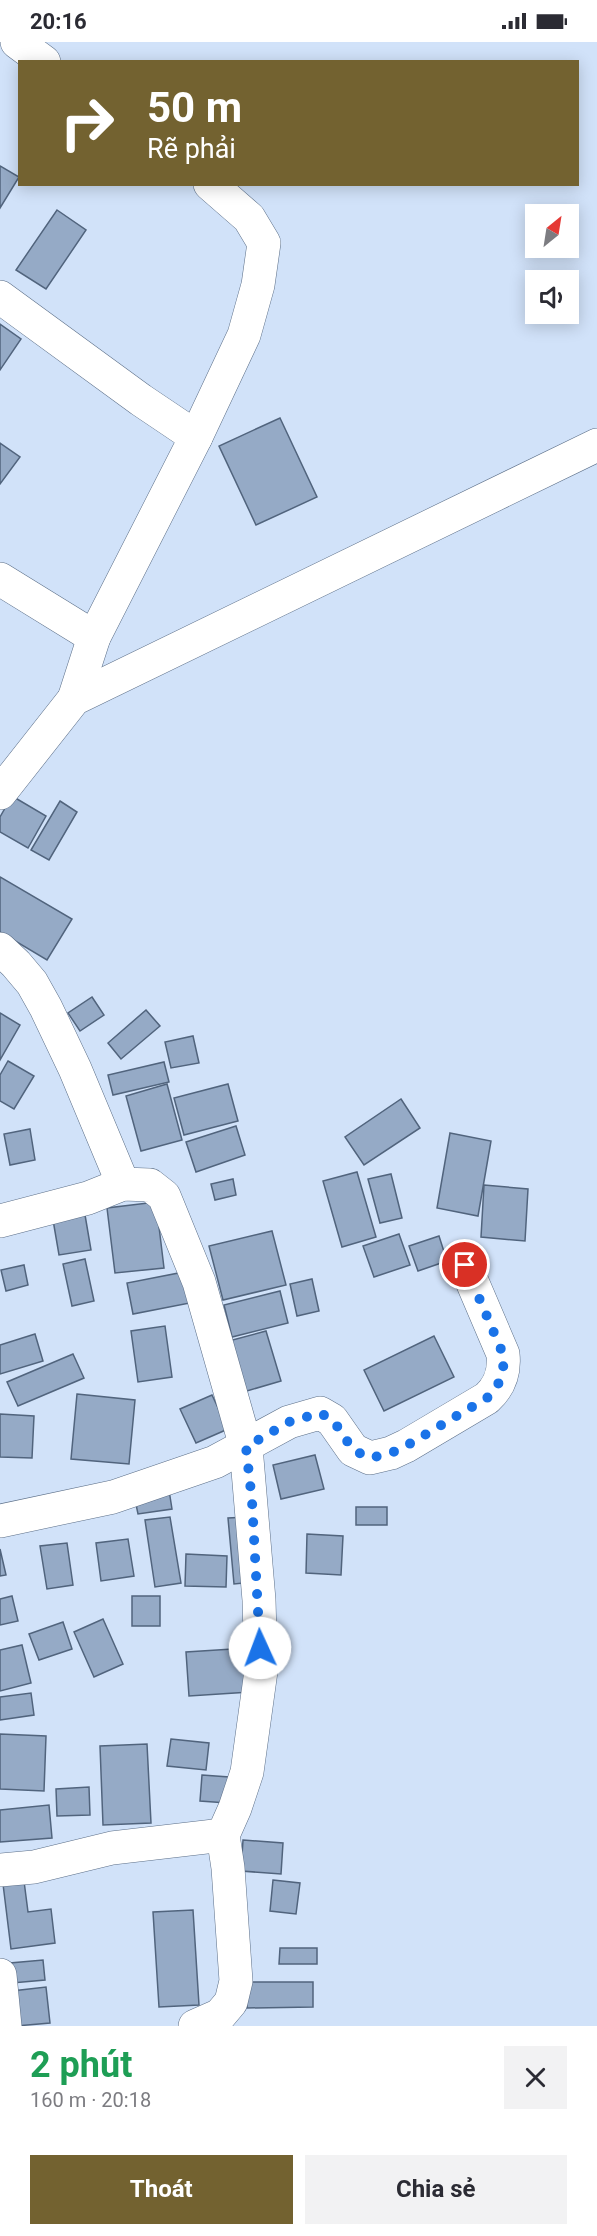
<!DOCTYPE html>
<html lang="vi">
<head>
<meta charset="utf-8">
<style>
  :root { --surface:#fff; --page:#f2f2f3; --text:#2b2b33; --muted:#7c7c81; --accent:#736230 }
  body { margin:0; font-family:Roboto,sans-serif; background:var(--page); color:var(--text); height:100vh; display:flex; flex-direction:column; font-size:22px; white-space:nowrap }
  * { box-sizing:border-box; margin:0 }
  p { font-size:20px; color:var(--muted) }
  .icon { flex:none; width:33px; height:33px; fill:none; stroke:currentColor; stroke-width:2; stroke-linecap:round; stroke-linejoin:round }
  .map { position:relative; height:1984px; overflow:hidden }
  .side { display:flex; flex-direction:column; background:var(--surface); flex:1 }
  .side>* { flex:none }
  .hud { position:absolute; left:18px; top:18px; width:561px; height:126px; border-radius:0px; box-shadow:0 3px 15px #0003; background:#736230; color:#fff; overflow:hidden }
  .needle { width:39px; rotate:30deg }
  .controls { position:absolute; left:525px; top:162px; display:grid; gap:12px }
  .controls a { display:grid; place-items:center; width:54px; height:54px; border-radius:0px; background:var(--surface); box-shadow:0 3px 15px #0003; font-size:30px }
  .pin { position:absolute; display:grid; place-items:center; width:51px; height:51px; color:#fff; margin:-26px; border:3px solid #fff; border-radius:50%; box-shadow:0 2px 6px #0007 }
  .me { position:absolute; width:66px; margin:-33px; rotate:358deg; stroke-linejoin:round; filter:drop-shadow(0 0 4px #0008) }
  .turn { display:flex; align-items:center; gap:21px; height:126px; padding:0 30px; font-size:27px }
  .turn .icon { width:78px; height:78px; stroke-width:2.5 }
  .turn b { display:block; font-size:42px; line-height:51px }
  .round { display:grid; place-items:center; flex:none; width:63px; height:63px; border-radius:0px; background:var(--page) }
  .summary { display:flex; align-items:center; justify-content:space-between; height:102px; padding:0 30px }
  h1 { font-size:36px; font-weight:700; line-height:45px; color:#1e9e55 }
  .action { display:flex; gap:12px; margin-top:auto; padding:12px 30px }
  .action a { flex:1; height:69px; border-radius:0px; background:var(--accent); color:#fff; font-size:24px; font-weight:700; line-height:69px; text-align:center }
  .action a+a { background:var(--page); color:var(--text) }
  .status { display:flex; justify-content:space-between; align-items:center; height:42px; padding:0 30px; background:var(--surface); direction:ltr }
  .status svg { height:16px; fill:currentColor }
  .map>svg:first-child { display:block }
  .building { fill:#95aac6; stroke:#51647d; stroke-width:1.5 }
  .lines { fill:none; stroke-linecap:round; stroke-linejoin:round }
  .minor-casing { stroke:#5c6f88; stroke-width:34 }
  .minor { stroke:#fff; stroke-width:33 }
  .route { stroke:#1a73e8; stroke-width:10; stroke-dasharray:0 18 }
</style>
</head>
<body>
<div class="status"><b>20:16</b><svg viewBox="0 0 49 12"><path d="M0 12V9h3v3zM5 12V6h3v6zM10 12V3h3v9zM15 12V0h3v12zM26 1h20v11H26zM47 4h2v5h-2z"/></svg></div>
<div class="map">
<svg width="597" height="1984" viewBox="0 0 597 1984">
  <rect width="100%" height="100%" fill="#d1e2f9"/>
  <g class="building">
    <path d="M0,124L19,135L0,166Z"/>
    <path d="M57,168L86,188L46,247L16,228Z"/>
    <path d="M0,282L21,297L0,328Z"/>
    <path d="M280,376L317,455L256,483L219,404Z"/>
    <path d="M0,401L20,415L0,442Z"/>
    <path d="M12,754L46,774L28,806L0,790V775Z"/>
    <path d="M60,759L77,770L49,818L31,808Z"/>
    <path d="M0,835L72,877L47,918L0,890Z"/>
    <path d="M92,955L104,973L80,989L68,971Z"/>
    <path d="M146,968L160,984L121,1017L108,1001Z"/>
    <path d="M0,971L20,983L0,1018Z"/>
    <path d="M193,994L199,1021L171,1026L165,1000Z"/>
    <path d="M8,1019L34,1034L14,1067L0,1059V1033Z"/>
    <path d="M164,1020L169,1040L113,1053L108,1033Z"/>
    <path d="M167,1042L182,1098L141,1109L126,1054Z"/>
    <path d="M228,1042L238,1079L184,1093L174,1056Z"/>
    <path d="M401,1057L420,1086L364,1123L345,1095Z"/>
    <path d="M236,1084L245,1113L196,1130L186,1100Z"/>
    <path d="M30,1087L35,1118L10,1123L4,1092Z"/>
    <path d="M450,1091L491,1099L478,1174L437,1166Z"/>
    <path d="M357,1130L376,1195L342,1205L323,1139Z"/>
    <path d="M391,1132L402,1176L380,1181L368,1137Z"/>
    <path d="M233,1137L236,1153L215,1158L211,1142Z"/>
    <path d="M484,1143L528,1147L525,1199L481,1195Z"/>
    <path d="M156,1160L164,1226L115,1231L107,1166Z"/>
    <path d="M84,1167L91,1208L59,1213L52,1172Z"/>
    <path d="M272,1189L286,1243L223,1258L209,1204Z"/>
    <path d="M399,1192L410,1223L374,1235L363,1204Z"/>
    <path d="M439,1194L447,1219L418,1229L409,1204Z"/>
    <path d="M85,1217L94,1259L72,1264L63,1222Z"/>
    <path d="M24,1223L28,1243L6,1249L1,1228Z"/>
    <path d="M189,1229L195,1260L133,1272L127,1241Z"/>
    <path d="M312,1237L319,1269L297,1274L290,1242Z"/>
    <path d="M280,1249L288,1281L232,1295L224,1263Z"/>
    <path d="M165,1284L172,1335L138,1340L131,1289Z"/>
    <path d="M266,1289L281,1339L240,1351L225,1300Z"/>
    <path d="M35,1292L43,1319L0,1332V1303Z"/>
    <path d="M434,1294L454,1335L384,1369L364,1328Z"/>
    <path d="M73,1312L84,1336L18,1364L7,1340Z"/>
    <path d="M77,1352L135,1358L129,1422L71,1417Z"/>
    <path d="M212,1353L228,1387L196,1401L180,1367Z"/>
    <path d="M0,1372L34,1374L32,1416L0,1415Z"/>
    <path d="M315,1413L324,1447L281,1457L273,1423Z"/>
    <path d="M169,1448L172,1467L138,1472L134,1453Z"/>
    <rect x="356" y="1465" width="31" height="18"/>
    <path d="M170,1475L181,1541L155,1545L145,1478Z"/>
    <path d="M247,1475L253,1540L234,1542L228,1476Z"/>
    <path d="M307,1492L343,1494L341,1533L306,1531Z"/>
    <path d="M128,1497L134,1534L101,1539L96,1501Z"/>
    <path d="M67,1501L73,1543L47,1547L40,1504Z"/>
    <path d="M0,1507L6,1533L0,1534Z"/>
    <path d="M186,1512L227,1514L226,1545L185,1544Z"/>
    <path d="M12,1554L18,1579L0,1583V1557Z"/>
    <rect x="132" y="1554" width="28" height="30"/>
    <path d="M103,1577L123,1622L94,1635L74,1590Z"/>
    <path d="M63,1580L72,1607L39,1618L29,1592Z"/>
    <path d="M22,1603L31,1641L0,1649V1608Z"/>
    <path d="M248,1606L250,1650L189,1654L186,1610Z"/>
    <path d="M31,1651L34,1673L0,1678V1655Z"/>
    <path d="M0,1692L46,1694L44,1749L0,1747Z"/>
    <path d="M171,1697L209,1701L206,1728L167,1724Z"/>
    <path d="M147,1702L151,1781L103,1783L100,1704Z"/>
    <path d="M202,1733L229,1735L227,1761L200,1759Z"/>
    <path d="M89,1745L90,1773L57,1774L56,1747Z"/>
    <path d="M49,1763L52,1796L0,1800V1768Z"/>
    <path d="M243,1798L283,1801L281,1832L241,1829Z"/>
    <path d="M273,1838L300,1841L296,1872L270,1869Z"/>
    <path d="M24,1839L28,1870L51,1867L55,1901L11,1907L3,1842Z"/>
    <path d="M193,1868L199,1963L159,1965L153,1870Z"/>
    <path d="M280,1906H317V1922H279Z"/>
    <path d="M43,1918L45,1938L12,1941L10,1921Z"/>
    <path d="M247,1940H313V1965L247,1966Z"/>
    <path d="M46,1945L50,1981L16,1984L12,1949Z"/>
  </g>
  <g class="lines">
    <g class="minor-casing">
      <g id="minor">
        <path d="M17,0L44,20"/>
        <path d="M0,255L141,358L196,395"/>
        <path d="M0,537L94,595"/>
        <path d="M74,657L94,595L196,395L244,293L258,243L264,201L249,176L210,142"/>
        <path d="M0,751L74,657L597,403"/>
        <path d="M0,907L16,922L32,941L46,966L75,1027L123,1142"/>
        <path d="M0,1179L88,1156L123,1142L150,1143L164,1154L199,1240L246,1405L259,1558L261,1629L247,1730L235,1766L223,1793L228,1826L236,1939L231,1960L220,1973L195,1984"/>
        <path d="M0,1479L113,1455L215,1420L289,1380L320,1371L332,1378L353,1408L370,1416L391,1411L406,1404L487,1356C500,1344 505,1330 503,1312L465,1223"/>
        <path d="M0,1828L34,1825L112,1806L223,1793"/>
        <path d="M0,1933L5,1984"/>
      </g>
    </g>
    <use href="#minor" class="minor"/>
  </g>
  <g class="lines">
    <path class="route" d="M260,1606L252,1459L246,1405L289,1380L320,1371L333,1378L353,1408L370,1416L391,1411L406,1404L487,1356C500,1344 505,1330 503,1312L465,1223"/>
  </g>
</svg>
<div class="controls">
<a><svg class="needle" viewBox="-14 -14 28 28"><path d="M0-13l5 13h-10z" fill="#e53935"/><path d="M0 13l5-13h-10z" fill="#7c7c81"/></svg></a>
<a><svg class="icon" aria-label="sound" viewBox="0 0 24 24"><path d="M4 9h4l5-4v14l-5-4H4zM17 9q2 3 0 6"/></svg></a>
</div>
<div class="pin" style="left:465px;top:1223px;background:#d93025"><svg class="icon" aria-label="arrive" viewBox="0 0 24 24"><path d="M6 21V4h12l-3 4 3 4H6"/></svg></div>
<svg class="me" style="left:260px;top:1606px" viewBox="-20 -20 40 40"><circle r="19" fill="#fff"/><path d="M0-13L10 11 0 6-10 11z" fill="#1a73e8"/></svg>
<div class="hud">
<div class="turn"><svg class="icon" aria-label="right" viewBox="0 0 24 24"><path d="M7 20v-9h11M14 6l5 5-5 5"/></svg><div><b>50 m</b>Rẽ phải</div></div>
</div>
</div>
<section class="side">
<div class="summary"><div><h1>2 phút</h1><p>160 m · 20:18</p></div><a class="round"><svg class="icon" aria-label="close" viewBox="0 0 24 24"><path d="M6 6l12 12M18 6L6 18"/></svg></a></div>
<div class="action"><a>Thoát</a><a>Chia sẻ</a></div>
</section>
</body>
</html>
